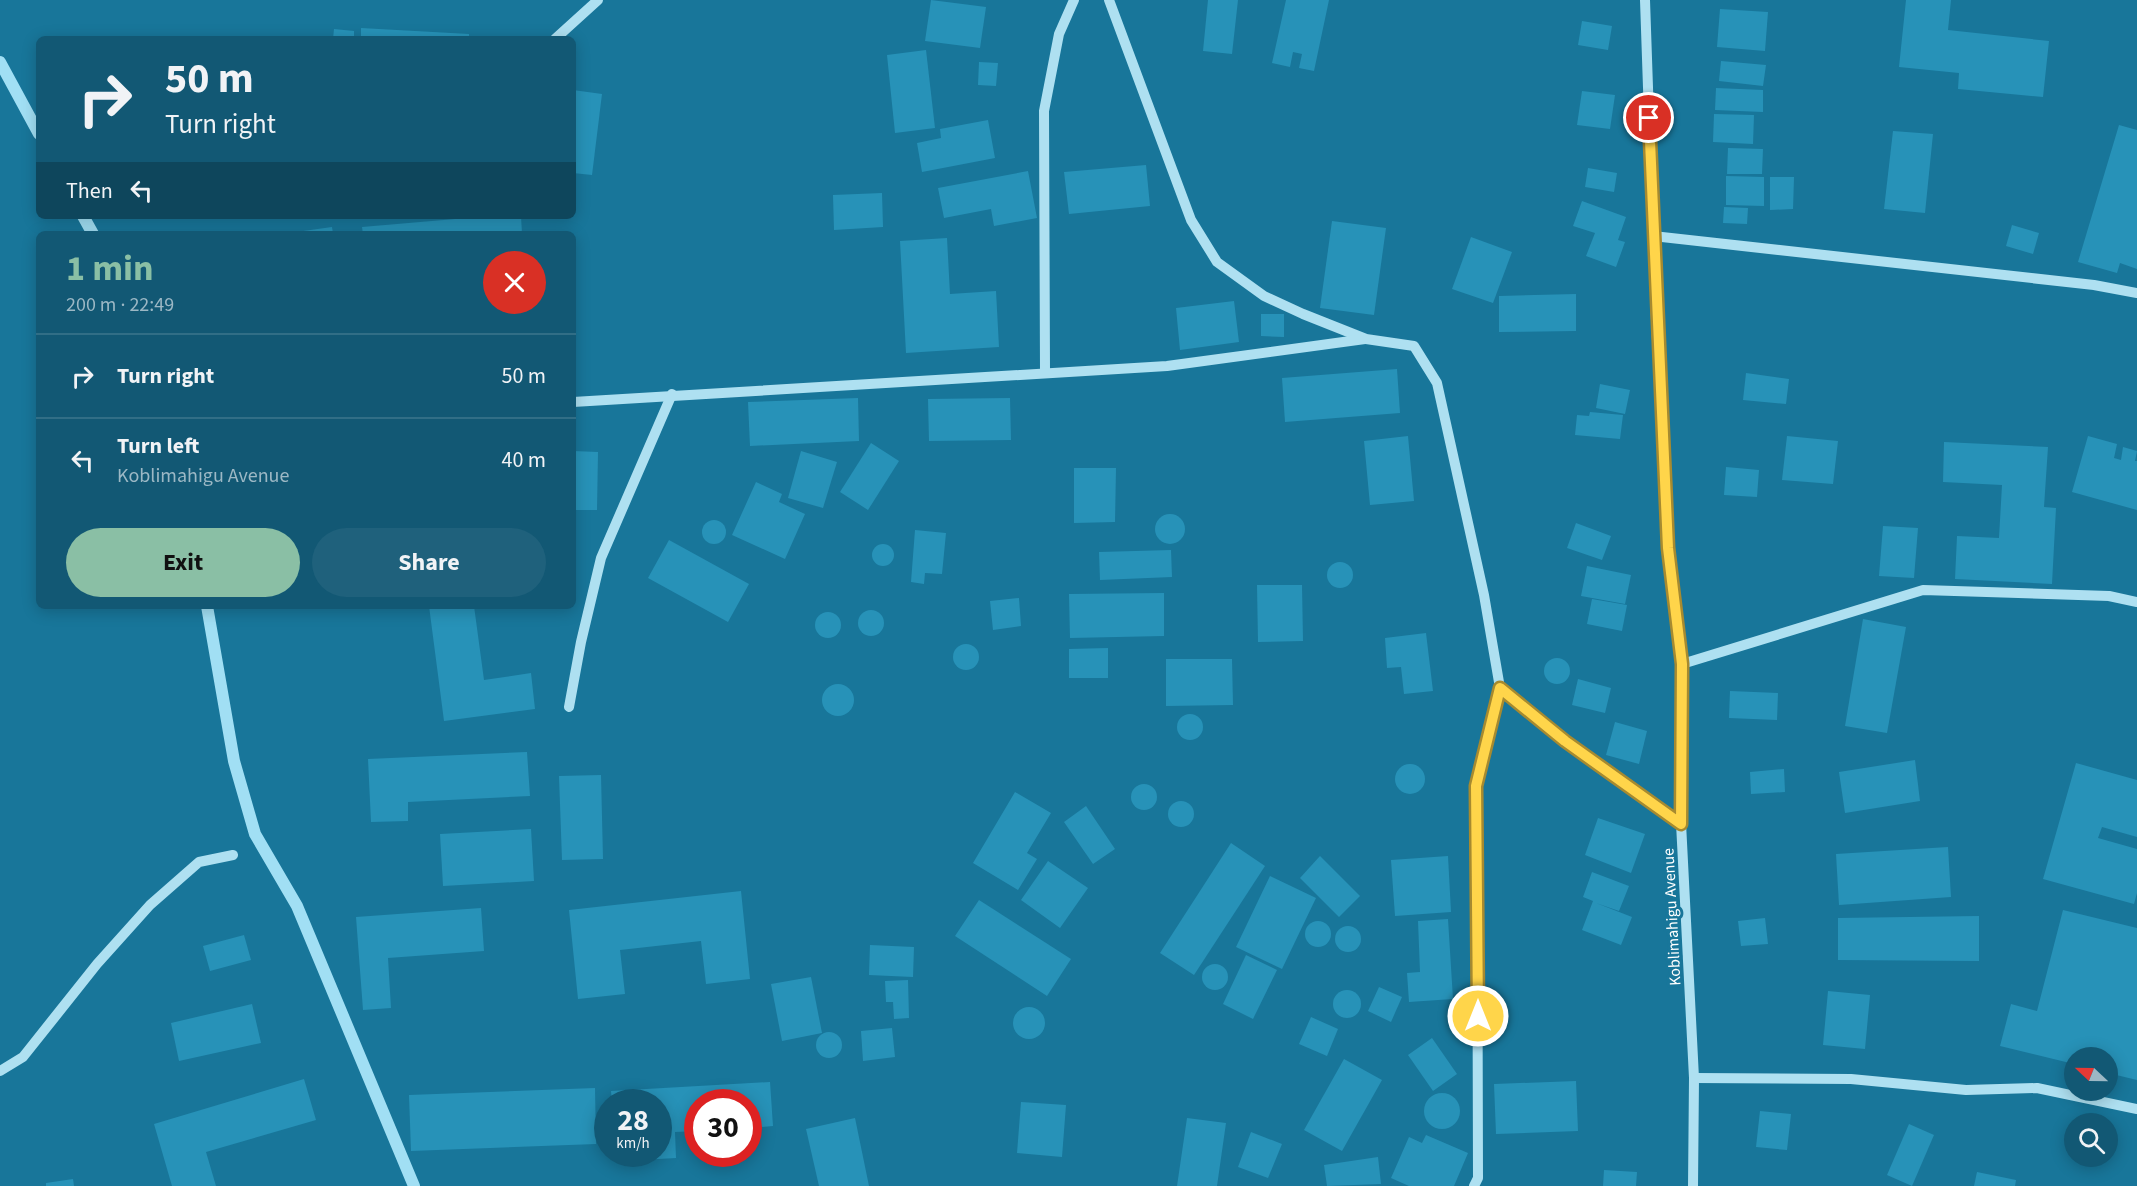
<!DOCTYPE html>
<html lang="en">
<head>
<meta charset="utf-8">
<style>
  :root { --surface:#125874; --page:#1f617c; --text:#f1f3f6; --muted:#9cb8c5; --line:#316e86; --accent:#8abfa5 }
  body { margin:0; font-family:"Source Sans 3",sans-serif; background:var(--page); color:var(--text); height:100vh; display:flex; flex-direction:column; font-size:22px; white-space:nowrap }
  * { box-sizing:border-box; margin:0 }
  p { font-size:20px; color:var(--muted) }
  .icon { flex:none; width:33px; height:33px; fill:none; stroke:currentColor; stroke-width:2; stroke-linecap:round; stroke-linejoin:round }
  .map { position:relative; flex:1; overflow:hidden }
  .side { position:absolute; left:36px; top:231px; width:540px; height:378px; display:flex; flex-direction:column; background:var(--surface); border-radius:9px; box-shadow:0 3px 15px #0003 }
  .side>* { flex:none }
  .hud { position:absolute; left:36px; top:36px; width:540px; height:183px; border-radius:9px; box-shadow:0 3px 15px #0003; background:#125874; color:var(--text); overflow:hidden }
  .needle { width:39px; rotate:292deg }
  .fabs { position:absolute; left:2064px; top:1047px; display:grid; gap:12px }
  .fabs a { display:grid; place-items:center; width:54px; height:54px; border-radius:50%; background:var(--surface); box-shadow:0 3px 15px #0003; font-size:30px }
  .speed { position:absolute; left:594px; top:1089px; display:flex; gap:12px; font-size:30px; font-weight:700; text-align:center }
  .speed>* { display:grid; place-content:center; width:78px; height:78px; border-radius:50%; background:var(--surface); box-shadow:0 3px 15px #0003; line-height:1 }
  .speed small { font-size:15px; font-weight:400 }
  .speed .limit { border:9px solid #d22; background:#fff; color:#111 }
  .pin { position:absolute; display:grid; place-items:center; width:51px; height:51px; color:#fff; margin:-26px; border:3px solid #fff; border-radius:50%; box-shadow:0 2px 6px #0007 }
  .me { position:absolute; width:66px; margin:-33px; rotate:0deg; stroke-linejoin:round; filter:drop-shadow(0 0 4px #0008) }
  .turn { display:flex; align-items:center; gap:21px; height:126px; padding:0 30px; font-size:27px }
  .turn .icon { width:78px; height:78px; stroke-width:2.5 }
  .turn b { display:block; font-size:42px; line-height:51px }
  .then { display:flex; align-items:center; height:57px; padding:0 30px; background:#0003; gap:12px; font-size:22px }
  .round { display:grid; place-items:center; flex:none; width:63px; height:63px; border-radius:32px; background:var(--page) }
  .summary { display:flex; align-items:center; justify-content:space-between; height:102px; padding:0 30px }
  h1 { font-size:36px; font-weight:700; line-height:45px; color:var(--accent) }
  .primary-button { display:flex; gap:12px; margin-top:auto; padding:12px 30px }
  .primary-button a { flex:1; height:69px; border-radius:36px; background:var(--accent); color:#111; font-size:24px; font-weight:700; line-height:69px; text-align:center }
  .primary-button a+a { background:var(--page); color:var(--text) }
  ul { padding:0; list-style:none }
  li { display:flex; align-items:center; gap:18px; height:84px; padding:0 30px; border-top:2px solid var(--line) }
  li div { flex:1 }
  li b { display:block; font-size:22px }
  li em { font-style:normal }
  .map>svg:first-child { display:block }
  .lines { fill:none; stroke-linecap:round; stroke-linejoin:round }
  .stream { stroke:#a1dff4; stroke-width:12 }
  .building { fill:#2792b8 }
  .minor { stroke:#aee0f1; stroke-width:10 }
  .route-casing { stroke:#a68a30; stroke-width:15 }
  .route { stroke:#ffd54a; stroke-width:10 }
  .labels { text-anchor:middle; stroke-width:6; stroke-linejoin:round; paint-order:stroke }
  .street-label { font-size:16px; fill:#fff; stroke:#18769a }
</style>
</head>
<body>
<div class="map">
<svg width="2137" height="1186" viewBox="0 0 2137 1186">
  <rect width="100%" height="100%" fill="#18769a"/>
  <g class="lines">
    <g class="stream">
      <path d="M0,62L39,134"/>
      <path d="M83,216L93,234"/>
      <path d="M207,606L234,761L255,834L297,906L414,1186"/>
    </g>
  </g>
  <g class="building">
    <path d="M931,0L986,7L980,48L925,41Z"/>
    <path d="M1208,0H1238L1232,54L1203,51Z"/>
    <path d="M1286,0H1329L1314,71L1299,68L1302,54L1293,52L1290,67L1272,63Z"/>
    <path d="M1906,0H1951L1948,30L2049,41L2043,97L1958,89L1959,73L1899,67Z"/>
    <path d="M1720,9L1768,12L1765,51L1717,47Z"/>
    <path d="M1582,21L1612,26L1608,50L1578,45Z"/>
    <path d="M361,28L469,34V39H361Z"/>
    <path d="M334,29L354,31V39H333Z"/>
    <path d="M926,50L935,128L895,133L887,55Z"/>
    <path d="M1721,61L1766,65L1763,86L1719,81Z"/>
    <path d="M979,62L998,63L996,86L978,85Z"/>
    <path d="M1716,88L1763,90V112L1715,110Z"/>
    <path d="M573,90L602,94L592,175L573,173Z"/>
    <path d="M1582,91L1615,95L1610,129L1577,125Z"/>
    <path d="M1714,114L1754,115L1753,144L1713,142Z"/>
    <path d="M988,120L995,158L922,172L917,143L941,138L940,129Z"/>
    <path d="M2119,125L2137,130V269L2120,263L2117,273L2078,262Z"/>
    <path d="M1893,131L1933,134L1925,213L1884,209Z"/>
    <path d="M1728,148L1763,149L1762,174H1727Z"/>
    <path d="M1146,165L1150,206L1069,214L1064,172Z"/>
    <path d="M1588,168L1617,173L1614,192L1585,187Z"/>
    <path d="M1028,171L1037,218L994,226L991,209L944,218L938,188Z"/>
    <path d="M1726,176L1764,177V206L1726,205Z"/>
    <path d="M1770,177H1794L1793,209L1770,210Z"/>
    <path d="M882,193L883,227L834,230L833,195Z"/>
    <path d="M1582,201L1626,217L1618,240L1625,242L1616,267L1586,256L1595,233L1573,226Z"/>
    <path d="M1724,207L1748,208L1747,224L1723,223Z"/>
    <path d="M490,216H521L522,234H363L362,227Z"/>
    <path d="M1332,221L1386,228L1374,315L1320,308Z"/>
    <path d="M2012,225L2039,233L2033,254L2006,246Z"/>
    <path d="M332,227L333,234H289V233Z"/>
    <path d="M1471,237L1512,252L1493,303L1452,289Z"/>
    <path d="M947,238L950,294L996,291L999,347L906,353L900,241Z"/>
    <path d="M1576,294V331L1499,332V296Z"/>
    <path d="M1234,301L1239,342L1180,350L1176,308Z"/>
    <path d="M1261,314H1284V337L1261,336Z"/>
    <path d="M1397,369L1400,413L1285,422L1282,378Z"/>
    <path d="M1746,373L1789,379L1786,404L1743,400Z"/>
    <path d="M1600,384L1630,390L1625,414L1596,408Z"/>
    <path d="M858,398L859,441L750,446L748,402Z"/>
    <path d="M1010,398L1011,440L929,441L928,399Z"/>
    <path d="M1590,412L1623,415L1620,439L1575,435L1577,415L1589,416Z"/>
    <path d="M1408,436L1414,501L1370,505L1364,441Z"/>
    <path d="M1787,436L1838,441L1833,484L1782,480Z"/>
    <path d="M2088,436L2117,444L2114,458L2121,460L2123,447L2137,451L2135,461H2137V510L2072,492Z"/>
    <path d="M1944,442L2048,447L2044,507L2056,508L2052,584L1955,579L1957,536L1999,538L2002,485L1943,482Z"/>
    <path d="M871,443L899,461L868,510L840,492Z"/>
    <path d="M573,451L598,452L597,510H573Z"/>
    <path d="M801,451L837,462L823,508L788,498Z"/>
    <path d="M1726,467L1759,470L1757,497L1724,495Z"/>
    <path d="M1074,468H1116L1115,522L1074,523Z"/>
    <path d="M756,482L782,494L779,502L805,514L785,559L732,535Z"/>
    <circle cx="1170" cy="529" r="15"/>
    <circle cx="714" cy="532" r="12"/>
    <path d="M1576,523L1611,536L1602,560L1567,548Z"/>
    <path d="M1883,526L1918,528L1914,578L1879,576Z"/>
    <path d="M915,530L946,533L942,574L925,573L924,584L911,582Z"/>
    <path d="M669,540L749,584L728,622L648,578Z"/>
    <circle cx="883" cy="555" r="11"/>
    <path d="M1171,550L1172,577L1100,580L1099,552Z"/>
    <circle cx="1340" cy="575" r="13"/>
    <path d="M1587,566L1631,575L1625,604L1581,596Z"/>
    <path d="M1257,585H1302L1303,641L1258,642Z"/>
    <path d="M1164,593V636L1070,638L1069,594Z"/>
    <path d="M1019,598L1021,626L993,630L990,601Z"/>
    <path d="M1592,599L1627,605L1622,631L1587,624Z"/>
    <path d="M429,606H474L484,680L531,673L535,709L444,721Z"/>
    <circle cx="871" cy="623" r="13"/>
    <circle cx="828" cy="625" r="13"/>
    <path d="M1863,619L1906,627L1887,733L1845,726Z"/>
    <path d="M1426,633L1433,691L1404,694L1401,667L1387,668L1385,638Z"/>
    <circle cx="966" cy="657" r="13"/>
    <path d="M1108,648V678H1069V649Z"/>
    <circle cx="1557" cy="671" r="13"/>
    <path d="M1166,659H1232L1233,705L1166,706Z"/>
    <path d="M1578,679L1611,688L1605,713L1572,705Z"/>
    <circle cx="838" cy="700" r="16"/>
    <path d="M1730,691L1778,693L1777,720L1729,718Z"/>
    <circle cx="1190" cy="727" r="13"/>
    <path d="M1615,722L1647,731L1639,764L1606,755Z"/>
    <path d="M527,752L530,796L408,802V821L371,822L368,759Z"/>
    <path d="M1915,760L1920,801L1845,813L1839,772Z"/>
    <path d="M2076,763L2137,780V837L2102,827L2098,838L2137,849V893L2134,904L2043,879Z"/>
    <circle cx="1410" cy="779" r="15"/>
    <path d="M1784,769L1785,792L1751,794L1750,772Z"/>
    <path d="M601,775L603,859L562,860L559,776Z"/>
    <circle cx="1144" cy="797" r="13"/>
    <path d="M1015,792L1051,813L1027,853L1037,859L1018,890L973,863Z"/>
    <circle cx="1181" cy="814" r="13"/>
    <path d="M1086,806L1115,849L1093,864L1064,822Z"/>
    <path d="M1598,818L1645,834L1631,873L1585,855Z"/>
    <path d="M531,829L534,881L443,886L440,834Z"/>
    <path d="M1231,843L1265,866L1194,975L1160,953Z"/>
    <path d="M1948,847L1951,897L1839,905L1836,854Z"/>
    <path d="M1320,856L1360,896L1339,917L1300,878Z"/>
    <path d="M1448,856L1451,912L1395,916L1391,860Z"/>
    <path d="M1048,861L1088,888L1060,928L1021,900Z"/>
    <path d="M1592,872L1629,886L1619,911L1596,903L1632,917L1621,945L1582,930L1593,901L1583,897Z"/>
    <path d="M1270,876L1316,898L1282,969L1236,947Z"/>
    <path d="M741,891L750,979L706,984L701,941L620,950L625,994L578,999L569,910Z"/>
    <path d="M979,900L1071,959L1047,996L955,936Z"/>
    <path d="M481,908L484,951L388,958L391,1008L363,1010L356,917Z"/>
    <path d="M2063,910L2137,928V1080L2108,1073V1058H2074V1064L2000,1046L2011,1004L2037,1011Z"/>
    <path d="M1979,916V961L1838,960V918Z"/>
    <path d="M1765,918L1768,944L1741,946L1738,921Z"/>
    <path d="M1448,919L1453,999L1409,1002L1407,973L1420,972L1418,921Z"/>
    <circle cx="1318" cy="934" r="13"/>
    <circle cx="1348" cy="939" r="13"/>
    <path d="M244,935L251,960L210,971L203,946Z"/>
    <path d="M870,945L914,947L913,977L869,975Z"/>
    <path d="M1246,955L1277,970L1253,1019L1223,1004Z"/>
    <circle cx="1215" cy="977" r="13"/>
    <path d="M811,977L822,1033L782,1041L771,984Z"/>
    <path d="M908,980L909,1018L894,1019L893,1002H886L885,981Z"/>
    <path d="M1379,987L1402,997L1391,1022L1368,1011Z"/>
    <circle cx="1347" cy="1004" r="14"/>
    <path d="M1828,991L1870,995L1865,1049L1823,1045Z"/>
    <path d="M252,1004L261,1043L179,1061L171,1023Z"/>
    <circle cx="1029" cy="1023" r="16"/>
    <path d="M1311,1017L1338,1029L1327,1056L1299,1044Z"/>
    <path d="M892,1028L895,1057L863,1061L861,1031Z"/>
    <circle cx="829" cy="1045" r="13"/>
    <path d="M1432,1038L1457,1074L1433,1091L1408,1055Z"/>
    <path d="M1344,1059L1382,1080L1342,1151L1304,1130Z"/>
    <path d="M304,1079L316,1120L206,1152L216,1186H172L154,1124Z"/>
    <path d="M1576,1081L1578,1131L1496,1134L1494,1084Z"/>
    <path d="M770,1082L773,1126L748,1128V1102H698V1131L675,1132L676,1158L622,1161V1154H658V1102H612L611,1091Z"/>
    <path d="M595,1088L596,1144L411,1151L409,1095Z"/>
    <circle cx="1442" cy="1111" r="18"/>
    <path d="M1021,1102L1066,1105L1062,1157L1017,1153Z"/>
    <path d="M1760,1111L1791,1114L1787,1150L1756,1147Z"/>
    <path d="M855,1118L869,1186H819L806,1129Z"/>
    <path d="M1187,1118L1226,1123L1217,1186H1177Z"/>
    <path d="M1909,1124L1934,1135L1912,1186L1887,1175Z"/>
    <path d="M1251,1132L1282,1144L1268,1178L1238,1167Z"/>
    <path d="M1426,1135L1468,1153L1454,1186H1409L1391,1178L1409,1137L1422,1143Z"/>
    <path d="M1378,1157L1381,1184L1327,1186L1324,1165Z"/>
    <path d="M1604,1170L1637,1172L1636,1186H1603Z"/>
    <path d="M1977,1172L2016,1180L2015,1186H1974Z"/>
    <path d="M73,1179L74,1186H46V1183Z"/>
  </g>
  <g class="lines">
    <g class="minor">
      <path d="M1109,0L1191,220L1217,262L1264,296L1303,314L1366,339L1414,346L1437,383L1484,595L1500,688L1477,786L1478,1178L1474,1186"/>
      <path d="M1645,0L1656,321L1668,548L1682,664L1681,823L1694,1078L1693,1186"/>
      <path d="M555,39L598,0"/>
      <path d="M1653,236L2094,285L2137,293"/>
      <path d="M1045,372L1044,111L1059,34L1074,0"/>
      <path d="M573,402L1167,366L1365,339"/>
      <path d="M1682,664L1923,590L2109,596L2137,602"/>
      <path d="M1500,688L1565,741L1681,823"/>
      <path d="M569,707L581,642L601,558L672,394"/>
      <path d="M0,1071L23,1057L97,964L150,905L199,862L233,855"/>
      <path d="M1694,1078L1851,1079L1966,1090L2037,1088L2137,1109"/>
    </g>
  </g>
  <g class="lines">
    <g class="route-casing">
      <path id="route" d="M1478,1016L1476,786L1500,688L1565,741L1681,824L1682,664L1668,548L1649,118"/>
    </g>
    <use href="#route" class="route"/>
  </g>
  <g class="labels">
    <g class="street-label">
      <text transform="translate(1671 917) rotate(-93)" y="6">Koblimahigu Avenue</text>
    </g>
  </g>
</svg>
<div class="fabs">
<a><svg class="needle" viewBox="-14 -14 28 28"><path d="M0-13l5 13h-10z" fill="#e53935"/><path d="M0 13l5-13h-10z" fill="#9cb8c5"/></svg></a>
<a><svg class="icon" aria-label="search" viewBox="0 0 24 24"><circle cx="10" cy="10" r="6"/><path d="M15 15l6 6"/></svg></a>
</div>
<div class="speed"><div>28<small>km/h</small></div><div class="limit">30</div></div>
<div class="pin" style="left:1649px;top:118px;background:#d93025"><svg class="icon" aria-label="arrive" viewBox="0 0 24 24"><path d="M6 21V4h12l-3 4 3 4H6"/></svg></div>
<svg class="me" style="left:1478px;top:1016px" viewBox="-20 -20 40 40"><circle r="17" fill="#ffd54a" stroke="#fff" stroke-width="3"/><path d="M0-11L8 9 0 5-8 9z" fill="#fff"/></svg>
<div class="hud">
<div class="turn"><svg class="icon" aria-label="right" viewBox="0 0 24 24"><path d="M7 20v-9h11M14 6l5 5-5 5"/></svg><div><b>50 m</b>Turn right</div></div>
<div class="then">Then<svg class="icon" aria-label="left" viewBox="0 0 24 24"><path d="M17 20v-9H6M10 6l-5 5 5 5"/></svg></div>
</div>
<section class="side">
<div class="summary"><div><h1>1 min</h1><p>200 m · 22:49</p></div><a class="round" style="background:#d93025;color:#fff"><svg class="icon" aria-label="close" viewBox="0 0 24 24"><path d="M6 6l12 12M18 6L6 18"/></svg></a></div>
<ul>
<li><svg class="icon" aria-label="right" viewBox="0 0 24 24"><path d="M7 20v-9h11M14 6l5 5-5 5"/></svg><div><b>Turn right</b></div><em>50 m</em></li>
<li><svg class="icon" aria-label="left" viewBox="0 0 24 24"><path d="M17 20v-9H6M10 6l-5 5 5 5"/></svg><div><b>Turn left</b><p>Koblimahigu Avenue</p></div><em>40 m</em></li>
</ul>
<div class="primary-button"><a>Exit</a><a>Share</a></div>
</section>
</div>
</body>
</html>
